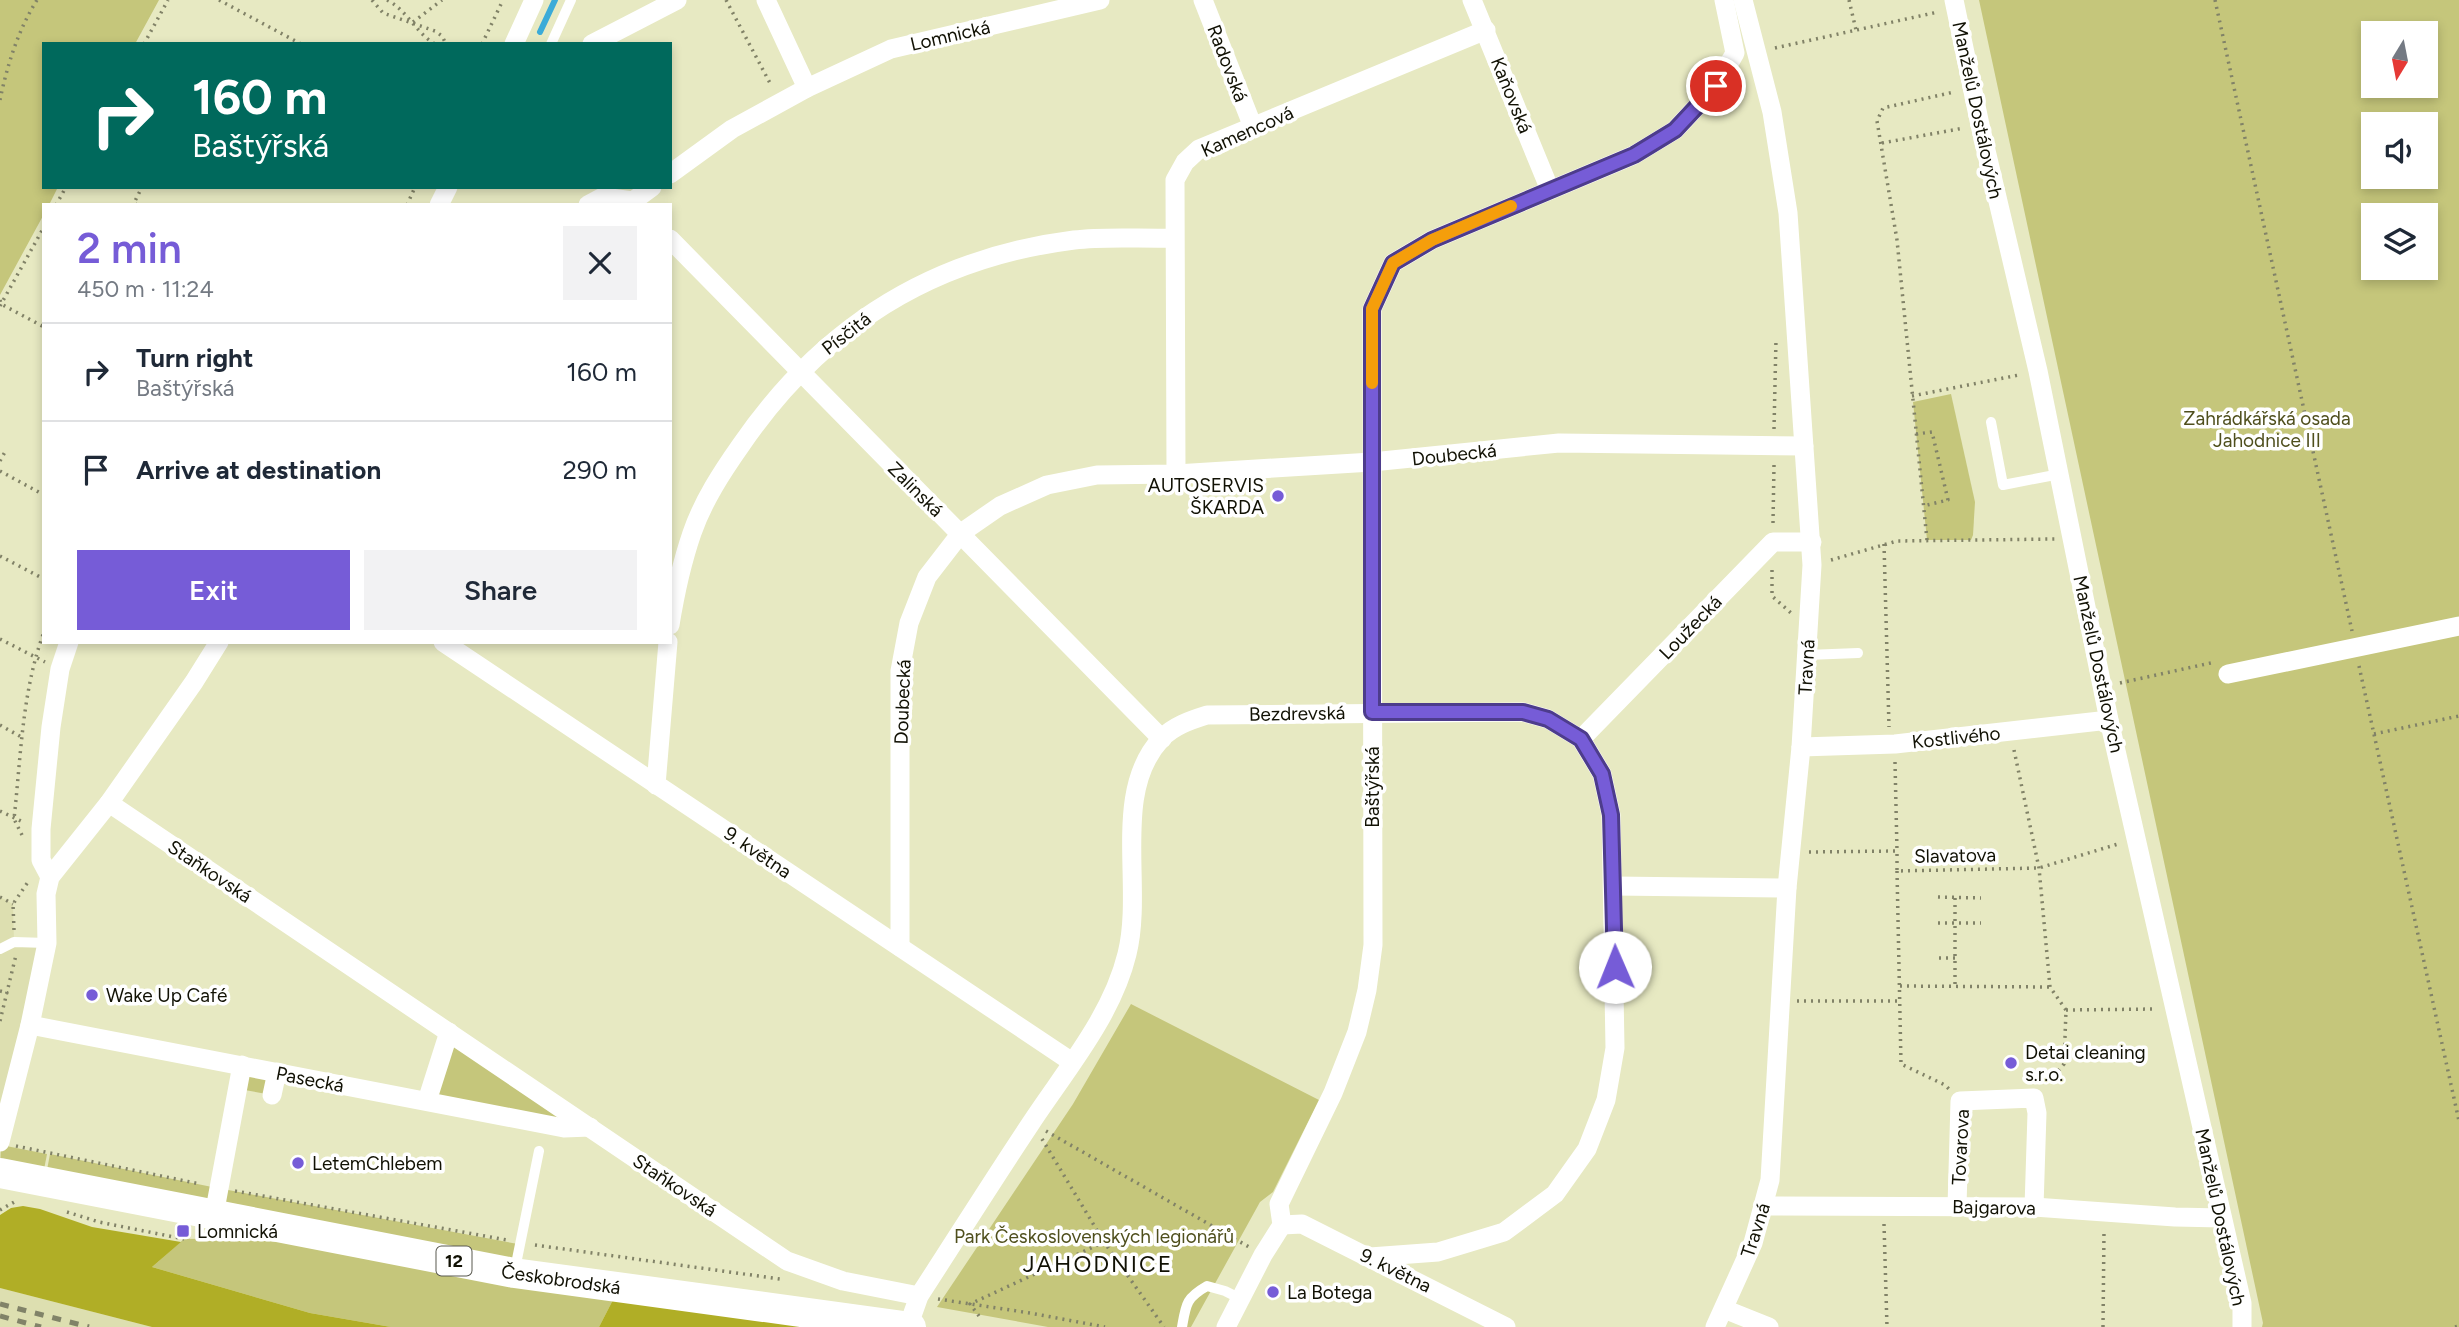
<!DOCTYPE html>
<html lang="en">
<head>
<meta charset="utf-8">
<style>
  :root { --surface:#fff; --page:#f2f2f3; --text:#1f2937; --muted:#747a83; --line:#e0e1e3; --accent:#765cd7 }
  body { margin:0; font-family:Figtree,sans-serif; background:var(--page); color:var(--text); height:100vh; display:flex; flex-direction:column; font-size:26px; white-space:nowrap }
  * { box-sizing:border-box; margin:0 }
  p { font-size:23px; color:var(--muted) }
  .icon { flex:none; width:38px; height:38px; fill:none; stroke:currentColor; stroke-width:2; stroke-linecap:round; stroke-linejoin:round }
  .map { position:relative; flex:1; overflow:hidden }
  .details { position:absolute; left:42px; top:203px; width:630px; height:441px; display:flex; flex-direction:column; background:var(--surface); border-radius:0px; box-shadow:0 4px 10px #0003 }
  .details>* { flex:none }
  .guide { position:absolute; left:42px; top:42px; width:630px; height:147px; border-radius:0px; box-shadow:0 4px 10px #0003; background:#00695c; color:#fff; overflow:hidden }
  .needle { width:46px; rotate:190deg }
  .tools { position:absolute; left:2361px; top:21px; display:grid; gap:14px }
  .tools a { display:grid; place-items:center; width:77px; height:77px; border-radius:0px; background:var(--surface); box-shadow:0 4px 10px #0003; font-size:35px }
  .pin { position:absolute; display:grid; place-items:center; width:60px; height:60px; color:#fff; margin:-30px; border:4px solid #fff; border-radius:50%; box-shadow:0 2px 7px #0007 }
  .me { position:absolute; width:77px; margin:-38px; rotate:359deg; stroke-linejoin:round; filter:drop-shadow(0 0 5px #0008) }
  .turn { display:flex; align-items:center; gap:24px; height:147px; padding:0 35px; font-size:32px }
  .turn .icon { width:91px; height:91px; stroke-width:2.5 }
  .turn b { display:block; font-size:49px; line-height:60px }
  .round { display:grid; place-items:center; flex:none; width:74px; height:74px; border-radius:0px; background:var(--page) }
  .summary { display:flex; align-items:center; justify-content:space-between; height:119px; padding:0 35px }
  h1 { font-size:42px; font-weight:600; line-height:52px; color:var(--accent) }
  .button { display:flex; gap:14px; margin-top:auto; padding:14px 35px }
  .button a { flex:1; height:80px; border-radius:0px; background:var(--accent); color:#fff; font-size:28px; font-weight:600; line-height:80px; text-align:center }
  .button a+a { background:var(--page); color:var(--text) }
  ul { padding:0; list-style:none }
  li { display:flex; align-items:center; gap:21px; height:98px; padding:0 35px; border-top:2px solid var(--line) }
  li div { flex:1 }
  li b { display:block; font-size:26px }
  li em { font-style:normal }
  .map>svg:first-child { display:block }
  .built { fill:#dddfb0 }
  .green { fill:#c5c67b; fill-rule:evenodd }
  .forest { fill:#b0ae26 }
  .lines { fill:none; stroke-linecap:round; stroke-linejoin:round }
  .stream { stroke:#3babd8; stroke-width:6 }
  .path { stroke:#818267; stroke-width:3.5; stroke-dasharray:2 5; stroke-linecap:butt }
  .service { stroke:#fff; stroke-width:10 }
  .minor { stroke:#fff; stroke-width:19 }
  .primary { stroke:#fff; stroke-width:30 }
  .rail { stroke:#818368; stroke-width:5; stroke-dasharray:9 9; stroke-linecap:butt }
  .route-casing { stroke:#4d3c8c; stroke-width:18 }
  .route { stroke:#765cd7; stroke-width:12 }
  .slow { stroke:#f59e0b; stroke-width:12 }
  .poi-dot { fill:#765cd7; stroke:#fff; stroke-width:2.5 }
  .labels { text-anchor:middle; stroke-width:7; stroke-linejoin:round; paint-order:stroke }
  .shield { fill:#fff; stroke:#58584f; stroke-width:2 }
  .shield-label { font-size:18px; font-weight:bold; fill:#111104 }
  .street-label { font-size:19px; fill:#111104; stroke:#fff }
  .park-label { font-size:19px; fill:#4f4f1d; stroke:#fff }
  .poi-label { font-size:19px; fill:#111104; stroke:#fff; text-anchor:start }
  .quarter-label { font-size:23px; letter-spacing:2px; fill:#111104; stroke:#fff }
</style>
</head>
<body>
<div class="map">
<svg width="2459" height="1327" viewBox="0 0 2459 1327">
  <rect width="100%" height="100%" fill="#e7e9c2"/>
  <g class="built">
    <path d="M0,897L13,904L14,942L47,943L0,1113Z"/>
    <path d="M0,1288L152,1327H0Z"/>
  </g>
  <g class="green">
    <path d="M0,0H159L135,44H44V187H58L49,205H44V214L0,295Z"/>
    <path d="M1979,0H2459V1327H2262L2263,1323ZM2373,33H2426V86H2373ZM2373,124H2426V177H2373ZM2373,215H2426V268H2373Z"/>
    <path d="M1951,394L1975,502L1973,535L1971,540H1927L1913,402Z"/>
    <path d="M1131,1004L1319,1100L1273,1192L1260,1202L1191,1327H1048L937,1307L1073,1104Z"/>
    <path d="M451,1036L581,1126L430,1099Z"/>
    <path d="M243,1066L276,1073L272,1095L239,1089Z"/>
    <path d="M1,1145L47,1154L42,1180L0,1172Z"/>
    <path d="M50,1154L217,1188L215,1212L45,1181Z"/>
    <path d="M223,1189L518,1244L512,1270L219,1213Z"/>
    <path d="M257,1238L615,1296L599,1327H391L310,1313L152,1267L184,1239Z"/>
  </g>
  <g class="forest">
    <path d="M23,1206L40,1209L92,1227L181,1242L152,1267L310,1313L391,1327H152L0,1288V1215L11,1208Z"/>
    <path d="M615,1296L829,1327H599Z"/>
  </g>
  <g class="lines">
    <path class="stream" d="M540,32L555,0"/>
    <g class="path">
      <path d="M219,0L301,44"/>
      <path d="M372,0L383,13L435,31L442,36L446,44"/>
      <path d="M387,0C407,10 416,33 435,44"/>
      <path d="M726,0L771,85"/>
      <path d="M1849,0L1856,30"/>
      <path d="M2215,0L2352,631"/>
      <path d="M413,22L442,0"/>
      <path d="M144,44L168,0"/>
      <path d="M482,44L503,0"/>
      <path d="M1775,48L1938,12"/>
      <path d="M0,100C7,66 18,30 37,0"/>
      <path d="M1882,143L1964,128"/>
      <path d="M56,205L66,187"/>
      <path d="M137,205L134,203L141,189"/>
      <path d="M407,205L415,187"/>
      <path d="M0,300L1,304L44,327"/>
      <path d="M0,306L44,227"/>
      <path d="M1912,396L2019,375"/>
      <path d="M1774,429L1776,339"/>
      <path d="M1916,434L1932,432L1948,500L1923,506"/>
      <path d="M0,461L6,450"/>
      <path d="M0,471L44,495"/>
      <path d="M1773,523L1774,465"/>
      <path d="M1927,540L1897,240L1877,121L1883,108L1954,92"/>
      <path d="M1884,544L1889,727"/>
      <path d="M0,556L44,579"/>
      <path d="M1831,560L1897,541L2055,539"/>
      <path d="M1772,570V596L1791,613"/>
      <path d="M0,639L45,662"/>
      <path d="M2359,666L2459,1121"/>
      <path d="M2120,683L2215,662"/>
      <path d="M0,725L23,738"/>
      <path d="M2374,734L2459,716"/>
      <path d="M2014,750L2039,868L2050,987L2066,1010L2064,1064L2046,1085"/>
      <path d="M1895,762L1897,851"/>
      <path d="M0,811L23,822"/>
      <path d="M22,835L14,819C21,756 22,691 44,632"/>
      <path d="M1809,852L1897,851V871L2039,868L2118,844"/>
      <path d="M1897,871L1901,1064L1945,1085L1949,1089"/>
      <path d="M0,897L13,904"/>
      <path d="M1938,897L1981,898"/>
      <path d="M1955,898V987"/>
      <path d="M1938,923H1981"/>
      <path d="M14,930L13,904L28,882"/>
      <path d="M1939,958H1955"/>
      <path d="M1900,986L2050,987"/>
      <path d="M0,991L8,993"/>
      <path d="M1797,1001H1900"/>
      <path d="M2066,1010L2156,1009"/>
      <path d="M0,1021L16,955"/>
      <path d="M1046,1131L1249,1247"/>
      <path d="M1042,1139L1104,1242L1164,1327"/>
      <path d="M16,1146L200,1184"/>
      <path d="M235,1191L507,1240"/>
      <path d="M0,1210L16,1201"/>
      <path d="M67,1212L99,1222L184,1239"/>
      <path d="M1884,1224L1887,1327"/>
      <path d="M535,1245L780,1279"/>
      <path d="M938,1299L1030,1313L1105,1327"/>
      <path d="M979,1316L970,1304L1104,1242L1230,1236"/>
      <path d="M2103,1327L2104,1231"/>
      <path d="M2455,1327L2459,1326"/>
    </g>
    <g class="service">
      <path d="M551,44L571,0"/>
      <path d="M1991,422L2003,485L2060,474"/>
      <path d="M1807,655L1858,653"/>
      <path d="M0,949L14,942L47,943"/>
      <path d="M515,1269L539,1151"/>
      <path d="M1182,1327C1186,1304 1186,1298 1207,1286L1225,1291L1241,1299"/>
    </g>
    <g class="minor">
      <path d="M766,0L807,88"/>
      <path d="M1203,0L1253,127"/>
      <path d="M1472,0L1550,190"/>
      <path d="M1954,0L1980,125L2038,371L2109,720L2242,1303V1327"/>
      <path d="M514,44L534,0"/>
      <path d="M592,44L677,0"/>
      <path d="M670,174L732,129L807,88L891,49L1100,0"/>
      <path d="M439,205L448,187"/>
      <path d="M588,205L603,197L633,201L652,187"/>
      <path d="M670,239L1162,739"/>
      <path d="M1176,474L1175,180L1185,162L1199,149L1486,30"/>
      <path d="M670,625C675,594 682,562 692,533C703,501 722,472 741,445C822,327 931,258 1074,240C1106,236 1141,239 1174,238"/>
      <path d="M443,642L1072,1062"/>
      <path d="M2228,674L2459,626"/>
      <path d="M1581,739L1773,542H1812"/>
      <path d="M1801,747L1895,744L2109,720"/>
      <path d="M656,785L668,642"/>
      <path d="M109,803L787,1261L843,1281L919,1296"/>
      <path d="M50,877L41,860V829L51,727L60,669L69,642"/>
      <path d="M1614,886L1787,888"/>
      <path d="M900,947V671L909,623L927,577L961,533L1000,506L1047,485L1097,475L1176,474L1372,462L1559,443L1804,446"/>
      <path d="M30,1025L564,1128L590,1127"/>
      <path d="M272,1095L277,1072"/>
      <path d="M427,1101L449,1032"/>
      <path d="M0,1142L30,1025L47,943L46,894L50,877L109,803L194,682L219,642"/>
      <path d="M1765,1206L2034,1207L2175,1217L2222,1218"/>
      <path d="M1957,1206L1960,1101L2034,1098L2037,1113L2034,1207"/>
      <path d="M214,1215L242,1065"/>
      <path d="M1282,1225L1302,1224L1506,1327"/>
      <path d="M1724,1309L1769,1327"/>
      <path d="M908,1327L919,1296C956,1239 993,1180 1031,1123C1066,1070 1112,1016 1127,954C1144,886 1111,793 1161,739C1173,726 1191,720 1207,715L1523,712L1548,719L1581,739L1602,774L1611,815L1615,1048L1606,1100L1587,1149L1555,1194L1504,1232L1438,1252L1370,1257"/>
      <path d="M1226,1327L1263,1255L1282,1225L1279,1204L1333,1093L1357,1032L1367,990L1373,945L1372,309L1393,263L1432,240L1634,155L1675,130L1716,86L1735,53L1724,0"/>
      <path d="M1715,1327L1753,1243L1770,1180L1787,888L1801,747L1812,565L1788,213L1772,112L1743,0"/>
    </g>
    <path class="primary" d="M0,1173L514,1273L911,1327"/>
    <g class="rail">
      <path d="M0,1304L89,1327"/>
      <path d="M0,1316L41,1327"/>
    </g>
  </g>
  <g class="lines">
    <g class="route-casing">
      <path id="route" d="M1615,967L1611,815L1602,774L1581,739L1548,719L1523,712H1372V309L1393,263L1432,240L1634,155L1675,130L1716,86"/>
    </g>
    <use href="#route" class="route"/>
    <path class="slow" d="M1372,383V309L1393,263L1432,240L1511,206"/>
  </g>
  <g class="poi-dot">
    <circle cx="1278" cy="496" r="7"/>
    <circle cx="92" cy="995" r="7"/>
    <circle cx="2011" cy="1063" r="7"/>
    <circle cx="298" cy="1163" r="7"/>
    <rect x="176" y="1224" width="14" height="14" rx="3.5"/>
    <circle cx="1273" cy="1292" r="7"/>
  </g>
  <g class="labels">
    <rect class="shield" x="436.5" y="1246.5" width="35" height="29" rx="5"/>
    <g class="shield-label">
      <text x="454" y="1267">12</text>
    </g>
    <g class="street-label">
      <text transform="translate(950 35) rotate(-13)" y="7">Lomnická</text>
      <text transform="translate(1228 63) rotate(69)" y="7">Radovská</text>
      <text transform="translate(1512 95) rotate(68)" y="7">Kaňovská</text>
      <text transform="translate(1978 110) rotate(78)" y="7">Manželů Dostálových</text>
      <text transform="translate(1247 131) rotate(-24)" y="7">Kamencová</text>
      <text transform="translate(846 333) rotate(-38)" y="7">Písčitá</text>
      <text transform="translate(1454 454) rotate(-6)" y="7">Doubecká</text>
      <text transform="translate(916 489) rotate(45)" y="7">Zalinská</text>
      <text transform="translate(1690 627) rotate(-46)" y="7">Loužecká</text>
      <text transform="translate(2099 664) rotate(78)" y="7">Manželů Dostálových</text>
      <text transform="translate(1806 667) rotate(-87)" y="7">Travná</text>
      <text transform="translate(902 702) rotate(-88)" y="7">Doubecká</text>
      <text transform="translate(1297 713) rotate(-1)" y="7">Bezdrevská</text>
      <text transform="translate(1956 737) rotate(-6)" y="7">Kostlivého</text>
      <text transform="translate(1372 787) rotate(-90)" y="7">Baštýřská</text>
      <text transform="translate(758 852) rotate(34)" y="7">9. května</text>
      <text transform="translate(1955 855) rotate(-1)" y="7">Slavatova</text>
      <text transform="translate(210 871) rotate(34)" y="7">Staňkovská</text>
      <text transform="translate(310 1079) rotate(11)" y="7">Pasecká</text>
      <text transform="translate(1960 1147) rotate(-87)" y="7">Tovarova</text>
      <text transform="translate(675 1185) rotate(34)" y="7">Staňkovská</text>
      <text transform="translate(1994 1207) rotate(1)" y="7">Bajgarova</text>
      <text transform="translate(2221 1217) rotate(78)" y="7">Manželů Dostálových</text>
      <text transform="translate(1755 1230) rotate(-72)" y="7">Travná</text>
      <text transform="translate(1396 1270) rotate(26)" y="7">9. května</text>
      <text transform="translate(561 1279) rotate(8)" y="7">Českobrodská</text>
    </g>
    <g class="park-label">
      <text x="2267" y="425">Zahrádkářská osada<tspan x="2267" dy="22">Jahodnice III</tspan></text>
      <text x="1094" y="1243">Park Československých legionářů</text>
    </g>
    <g class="poi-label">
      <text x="1264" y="492" text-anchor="end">AUTOSERVIS<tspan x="1264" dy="22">ŠKARDA</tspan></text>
      <text x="106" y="1002">Wake Up Café</text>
      <text x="2025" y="1059">Detai cleaning<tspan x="2025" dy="22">s.r.o.</tspan></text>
      <text x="312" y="1170">LetemChlebem</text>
      <text x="197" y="1238">Lomnická</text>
      <text x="1287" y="1299">La Botega</text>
    </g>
    <g class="quarter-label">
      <text x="1098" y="1272">JAHODNICE</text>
    </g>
  </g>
</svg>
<div class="tools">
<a><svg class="needle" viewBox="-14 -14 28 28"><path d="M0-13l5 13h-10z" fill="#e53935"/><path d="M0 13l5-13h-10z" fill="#747a83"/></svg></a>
<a><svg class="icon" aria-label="sound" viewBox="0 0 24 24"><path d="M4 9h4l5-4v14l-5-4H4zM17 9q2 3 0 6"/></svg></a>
<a><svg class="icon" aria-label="layers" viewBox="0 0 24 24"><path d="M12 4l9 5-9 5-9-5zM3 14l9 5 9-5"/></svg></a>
</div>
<div class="pin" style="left:1716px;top:86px;background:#d93025"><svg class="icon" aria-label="arrive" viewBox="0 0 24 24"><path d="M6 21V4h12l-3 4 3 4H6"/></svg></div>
<svg class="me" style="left:1615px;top:967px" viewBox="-20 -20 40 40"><circle r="19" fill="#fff"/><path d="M0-13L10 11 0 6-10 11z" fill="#765cd7"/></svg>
<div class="guide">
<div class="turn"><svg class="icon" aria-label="right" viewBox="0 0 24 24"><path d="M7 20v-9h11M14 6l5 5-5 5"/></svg><div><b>160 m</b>Baštýřská</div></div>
</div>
<section class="details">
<div class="summary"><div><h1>2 min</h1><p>450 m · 11:24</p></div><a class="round"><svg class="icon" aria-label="close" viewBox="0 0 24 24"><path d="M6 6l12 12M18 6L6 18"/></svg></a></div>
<ul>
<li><svg class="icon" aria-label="right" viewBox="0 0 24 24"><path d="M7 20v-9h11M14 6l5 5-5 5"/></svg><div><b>Turn right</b><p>Baštýřská</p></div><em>160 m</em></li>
<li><svg class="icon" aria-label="arrive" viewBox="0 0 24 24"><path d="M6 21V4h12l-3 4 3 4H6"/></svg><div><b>Arrive at destination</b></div><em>290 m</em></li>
</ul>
<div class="button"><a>Exit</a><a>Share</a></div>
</section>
</div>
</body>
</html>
